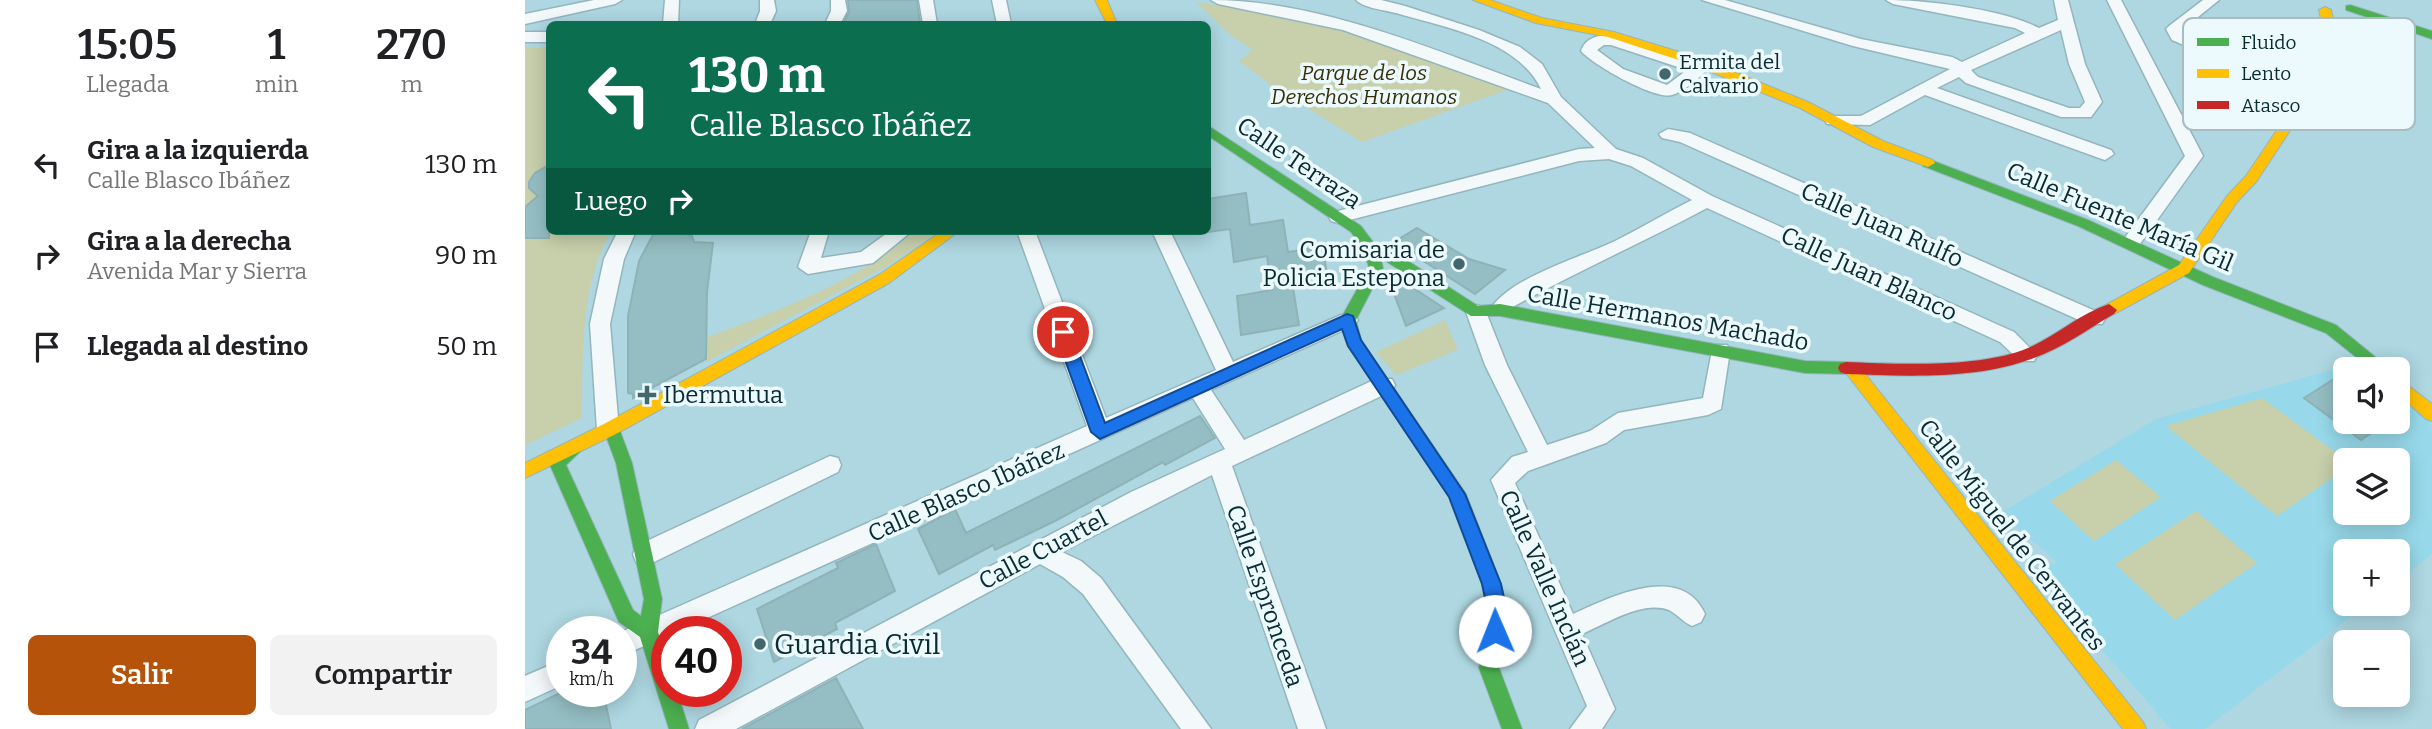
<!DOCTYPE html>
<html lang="es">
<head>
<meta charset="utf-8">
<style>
  :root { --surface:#fff; --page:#f2f2f2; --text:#202124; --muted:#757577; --accent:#b45309 }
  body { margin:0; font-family:Bitter,serif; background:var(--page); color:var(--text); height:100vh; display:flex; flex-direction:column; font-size:26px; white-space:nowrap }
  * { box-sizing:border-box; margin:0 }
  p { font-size:23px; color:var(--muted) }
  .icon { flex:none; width:38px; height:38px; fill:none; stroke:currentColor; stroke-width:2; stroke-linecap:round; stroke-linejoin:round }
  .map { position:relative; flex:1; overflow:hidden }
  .drawer { display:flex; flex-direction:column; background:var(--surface); width:525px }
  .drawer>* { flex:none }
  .guide { position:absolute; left:21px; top:21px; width:665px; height:214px; border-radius:10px; box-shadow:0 4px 18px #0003; background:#0b6e4f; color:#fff; overflow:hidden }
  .fabs { position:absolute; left:1808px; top:357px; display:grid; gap:14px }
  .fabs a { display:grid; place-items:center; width:77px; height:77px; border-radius:10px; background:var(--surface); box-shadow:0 4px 18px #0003; font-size:35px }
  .speed { position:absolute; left:21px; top:616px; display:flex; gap:14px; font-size:35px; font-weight:700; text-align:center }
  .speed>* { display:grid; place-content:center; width:91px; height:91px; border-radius:50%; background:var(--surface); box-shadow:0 4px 18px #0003; line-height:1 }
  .speed small { font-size:18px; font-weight:400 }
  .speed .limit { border:10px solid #d22; background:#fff; color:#111 }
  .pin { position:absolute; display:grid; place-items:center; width:60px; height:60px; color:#fff; margin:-30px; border:4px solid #fff; border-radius:50%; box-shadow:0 2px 7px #0007 }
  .me { position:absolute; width:77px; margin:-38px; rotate:359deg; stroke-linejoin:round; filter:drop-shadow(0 0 5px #0008) }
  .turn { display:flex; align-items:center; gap:24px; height:147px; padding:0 28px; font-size:32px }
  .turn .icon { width:91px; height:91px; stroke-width:2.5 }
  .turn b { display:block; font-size:49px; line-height:60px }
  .then { display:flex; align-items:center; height:66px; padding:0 28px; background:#0003; gap:14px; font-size:26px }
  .eta { display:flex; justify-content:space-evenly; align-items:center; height:119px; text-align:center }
  .eta b { font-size:42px; font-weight:600; line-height:49px }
  .cta { display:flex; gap:14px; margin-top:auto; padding:14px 28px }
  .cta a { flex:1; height:80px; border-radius:10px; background:var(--accent); color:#fff; font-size:28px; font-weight:600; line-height:80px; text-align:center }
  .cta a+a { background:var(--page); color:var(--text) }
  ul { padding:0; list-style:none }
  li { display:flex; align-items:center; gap:21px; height:91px; padding:0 28px }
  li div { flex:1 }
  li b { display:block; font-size:26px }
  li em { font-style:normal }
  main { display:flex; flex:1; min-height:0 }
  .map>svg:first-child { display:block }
  .built { fill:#97d9ea; fill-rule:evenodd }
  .green { fill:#c7cfab }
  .building { fill:#94bec3; stroke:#8fb2b6; stroke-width:2 }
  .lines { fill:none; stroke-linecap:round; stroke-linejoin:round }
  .street-casing { stroke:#94b5bd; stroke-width:3 }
  .fast-casing { stroke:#94b5bd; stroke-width:2 }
  .slow-casing { stroke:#94b5bd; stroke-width:2 }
  .jam-casing { stroke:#94b5bd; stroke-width:2 }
  .street { fill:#f3f9fa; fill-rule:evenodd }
  .fast { fill:#4caf50; fill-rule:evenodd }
  .slow { fill:#ffc107; fill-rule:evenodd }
  .jam { fill:#c62828; fill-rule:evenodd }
  .route { fill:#1a73e8; stroke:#114b97; stroke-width:2 }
  .poi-dot { fill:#43676f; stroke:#ecfafe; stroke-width:2.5 }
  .labels { text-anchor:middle; stroke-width:7; stroke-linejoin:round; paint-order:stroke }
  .far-poi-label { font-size:21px; fill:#0a2b32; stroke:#ecfafe; text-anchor:start }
  .far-park-label { font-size:21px; font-style:italic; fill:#382f08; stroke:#ecfafe }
  .street-label { font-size:24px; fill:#0a2b32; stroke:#ecfafe }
  .poi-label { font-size:24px; fill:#0a2b32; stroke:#ecfafe; text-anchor:end }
  .near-poi-label { font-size:28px; fill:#0a2b32; stroke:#ecfafe; text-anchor:start }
  .key { fill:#ecfafe; stroke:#a8bcc1; stroke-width:2 }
  .key-label { font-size:19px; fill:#0a2b32 }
</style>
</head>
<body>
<main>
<section class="drawer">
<div class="eta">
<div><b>15:05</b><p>Llegada</p></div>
<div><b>1</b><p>min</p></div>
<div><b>270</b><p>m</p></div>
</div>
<ul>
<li><svg class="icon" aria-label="left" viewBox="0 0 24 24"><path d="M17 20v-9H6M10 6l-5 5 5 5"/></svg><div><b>Gira a la izquierda</b><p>Calle Blasco Ibáñez</p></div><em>130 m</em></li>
<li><svg class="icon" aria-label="right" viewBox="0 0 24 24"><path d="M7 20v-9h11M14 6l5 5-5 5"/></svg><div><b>Gira a la derecha</b><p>Avenida Mar y Sierra</p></div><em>90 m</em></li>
<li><svg class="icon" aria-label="arrive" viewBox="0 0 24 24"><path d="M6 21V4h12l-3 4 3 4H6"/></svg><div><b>Llegada al destino</b></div><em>50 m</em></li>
</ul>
<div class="cta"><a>Salir</a><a>Compartir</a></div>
</section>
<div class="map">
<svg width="1907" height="729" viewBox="0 0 1907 729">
  <rect width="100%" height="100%" fill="#aed7e1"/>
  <path class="built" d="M1839,361L1848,369H1820V422H1872L1873,392L1907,423V554L1873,580L1872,551H1820V604H1842L1680,729H1646L1511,574L1532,562L1476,513L1631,419ZM1820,460H1872V513H1820Z"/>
  <g class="green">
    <path d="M671,2L783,20L870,42L990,87L837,142L753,90L714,61L728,50L708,37Z"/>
    <path d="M24,47V231H86C54,289 58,355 57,418L0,445V48Z"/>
    <path d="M390,231H414L362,266L181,362L180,338C246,314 338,279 390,231Z"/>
    <path d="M920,320L933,350L871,375L851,352Z"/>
    <path d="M1737,398L1821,460L1820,469L1752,516L1641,426Z"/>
    <path d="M1591,460L1636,497L1569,541L1525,501Z"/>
    <path d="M1671,511L1732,563L1650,620L1590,564Z"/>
  </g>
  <g class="building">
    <path d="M323,0H392L395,24H318L324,12Z"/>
    <path d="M24,165V238H0V207L13,196L4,188V182L10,173Z"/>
    <path d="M721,193L725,225L758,220L763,252L797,247L804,283L768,288L774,325L716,335L712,296L747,290L742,256L709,262L705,229L682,232V199Z"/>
    <path d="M892,228L944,259L980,270L950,294L869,242Z"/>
    <path d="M130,231L162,234L167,236L169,242L188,243L182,292L181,359L108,398V394L103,393V316L114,261Z"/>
    <path d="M882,284L919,308L881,326L868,291Z"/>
    <path d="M1820,372V422H1863L1836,440L1779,398Z"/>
    <path d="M675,416L690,438L640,465L638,462L532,520L470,550L468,545L414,574L393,529L430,509L441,533Z"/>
    <path d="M351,544L370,591L310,623L312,629L249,662L232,609L313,568L311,563Z"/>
    <path d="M311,678L338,729H217Z"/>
    <path d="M39,691H78L86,729H0V710Z"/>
  </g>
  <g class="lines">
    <g class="street-casing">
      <g id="street">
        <path d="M69,0H97L90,4L0,24V14Z"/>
        <path d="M140,0H154L153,24H138Z"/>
        <path d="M235,0H249L251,11L245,24H230L235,11Z"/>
        <path d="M306,0H320L322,11L315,24H300L306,11Z"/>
        <path d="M394,0H408L412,24H398Z"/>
        <path d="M467,0H481L486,24H472Z"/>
        <path d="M686,0C795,0 914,52 1016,89C993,40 919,27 871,13C859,10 839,8 831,0H856L880,6L954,30L995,47L1017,64L1036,97L1091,149L1118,158L1187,196L1489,332L1512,355L1509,361H1495L1475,342L1182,208C1117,243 1050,272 986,308L982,315H968L965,310C983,278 1057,257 1090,241C1116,228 1141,213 1167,200L1106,166L1084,159L1054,161L813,223L806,221L804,217L813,211L1054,149L1070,148L1023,103L818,30L693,4Z"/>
        <path d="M1177,0H1200L1336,39L1427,57L1437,62L1500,33L1490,28L1368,4L1361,0C1401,0 1478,9 1514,28L1533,20L1529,0H1543L1560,64L1577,102L1566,117H1536L1441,83L1434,77L1412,88L1586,150L1589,154L1580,160L1574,158L1400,95L1345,125L1302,124L1300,120L1302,116H1336L1425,69L1328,46ZM1536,30L1544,64L1560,102L1555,108H1544L1453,77L1446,70Z"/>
        <path d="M1582,0H1596L1678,156L1612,248L1605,250L1596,243L1660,156Z"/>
        <path d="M1678,0H1694L1657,30L1659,34L1791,88V96H1779L1647,40L1641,29L1644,26Z"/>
        <rect x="0" y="32" width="24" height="10"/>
        <path d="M1087,35L1180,66L1182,69C1175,78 1158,92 1147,95C1130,100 1068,65 1056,51C1061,37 1074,35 1087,35ZM1079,45H1086L1162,70L1142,85L1098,69L1072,50Z"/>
        <path d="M1143,129L1165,133L1577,314L1580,319L1577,324H1563L1155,142L1137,138L1134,134Z"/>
        <path d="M93,231H111L99,259L85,324L94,430L91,436L83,439L75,436L72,430L65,324L79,259Z"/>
        <path d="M286,231H304L296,258L336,252L365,231H387L348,263L283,274L273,267Z"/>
        <path d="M492,231H510L581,418L691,370L627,231H645L708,362L816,315H830L833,320L830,325L686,390L719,440L851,379H867L870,385L867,391L707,466L801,729H773L687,475L537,552L556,561L576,578L686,729H656L558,594L538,577L515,564L211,729H170L174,720L606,492L700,449L668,398L151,632H142V636L96,656V632L562,426Z"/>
        <path d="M951,305L958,307L961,312L982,365L1022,445L1065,431L1093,413L1178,398L1188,345H1202L1205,351L1196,409L1183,415L1099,430L1081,443L1003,471L990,483L1048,614C1084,598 1156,561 1180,614L1176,622L1167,626C1158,622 1152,614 1144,610C1117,600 1081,624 1057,634L1090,709L1077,729H1045L1062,706L966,480L987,457L1003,452L960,365L941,312L944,307Z"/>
        <path d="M305,456L313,458L316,465L313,472L129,562L120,565L111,562L108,554L111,546Z"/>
        <path d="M37,660V685L0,702V676Z"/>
      </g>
    </g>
    <g class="fast-casing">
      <g id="fast">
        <path d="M1825,5L1907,31V39L1821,10V6Z"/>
        <path d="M682,125L836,226L851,246L869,252L953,306L975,304L1280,361L1321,362L1327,364L1329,368L1327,372L1321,374L1280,373L975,316H946L856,258L858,268L831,320L836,340L941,494L976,584L982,612L974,668L997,729H977L954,668L964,612L958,584L925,497L821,341L815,320L844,268L839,251L826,232L682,135Z"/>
        <path d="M1403,159L1563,220L1688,277L1811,325L1865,369H1846L1801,333L1678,285L1553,226L1398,166V160Z"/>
        <path d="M89,429L95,431L107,463L137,599L133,632L142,660V691H152L164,729H144L115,637L94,622L25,465C30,452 43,437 58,442L60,447L41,465L108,610L116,616L119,599L91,463L81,436L83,431Z"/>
      </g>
    </g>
    <g class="slow-casing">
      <g id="slow">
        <path d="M570,0H582L592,24H582Z"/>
        <path d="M948,0H965L1017,18L1089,32L1177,59L1283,102L1358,141L1408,160L1410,163L1403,167L1348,147L1275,108L1169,65L1083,37L1011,23Z"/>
        <path d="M1800,7L1806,10L1816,53L1731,182L1712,202L1664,273L1589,314H1579L1576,310L1579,306L1654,265L1702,196L1721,176L1804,53L1794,10Z"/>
        <path d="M417,231H434L364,283L89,435L0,478V463L77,425L354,275Z"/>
        <path d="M1327,363L1333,365L1618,722L1621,729H1598L1321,373L1319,369L1321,365Z"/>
        <path d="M1872,377L1907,404V421L1901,419L1872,393Z"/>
      </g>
    </g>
    <g class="jam-casing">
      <path id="jam" d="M1584,304L1592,310L1589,314C1563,329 1537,348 1509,358C1451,380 1381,376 1321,374L1315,372L1313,368L1315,364L1321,362C1372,364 1450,368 1498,350C1528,339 1553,314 1584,304Z"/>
    </g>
    <use href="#street" class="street"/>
    <use href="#fast" class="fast"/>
    <use href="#slow" class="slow"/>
    <use href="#jam" class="jam"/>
  </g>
  <path class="route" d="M822,314L828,316L836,340L940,494L976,584L982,612L976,637L970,640L963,637L960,631L963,612L957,584L924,497L823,346L817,329L575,439L566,432L530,332L538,326L546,332L580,423Z"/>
  <g class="poi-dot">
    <circle cx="1140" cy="74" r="7"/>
    <circle cx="934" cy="264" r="7"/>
    <path d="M118.5 384.5h7v7h7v7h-7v7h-7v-7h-7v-7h7z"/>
    <circle cx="235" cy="644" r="7"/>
  </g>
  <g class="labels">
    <g class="far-poi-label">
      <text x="1154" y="69">Ermita del<tspan x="1154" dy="24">Calvario</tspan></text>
    </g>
    <g class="far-park-label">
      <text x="839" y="80">Parque de los<tspan x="839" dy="24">Derechos Humanos</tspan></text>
    </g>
    <g class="street-label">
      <text transform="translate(774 163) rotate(34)" y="8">Calle Terraza</text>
      <text transform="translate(1595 217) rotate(23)" y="8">Calle Fuente María Gil</text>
      <text transform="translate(1357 225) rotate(24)" y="8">Calle Juan Rulfo</text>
      <text transform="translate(1344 274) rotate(25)" y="8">Calle Juan Blanco</text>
      <text transform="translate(1143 318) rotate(10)" y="8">Calle Hermanos Machado</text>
      <text transform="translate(441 492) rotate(-24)" y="8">Calle Blasco Ibáñez</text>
      <text transform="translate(1487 535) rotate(52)" y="8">Calle Miguel de Cervantes</text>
      <text transform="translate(518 550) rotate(-28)" y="8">Calle Cuartel</text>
      <text transform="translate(1020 578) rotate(66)" y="8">Calle Valle Inclán</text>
      <text transform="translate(740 596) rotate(71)" y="8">Calle Espronceda</text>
    </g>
    <g class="poi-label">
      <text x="920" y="258">Comisaria de<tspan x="920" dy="28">Policia Estepona</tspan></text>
      <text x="138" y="403" text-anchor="start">Ibermutua</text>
    </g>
    <g class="near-poi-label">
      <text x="249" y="654">Guardia Civil</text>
    </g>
  </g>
  <rect x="1658" y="18" width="232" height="112" rx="10" class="key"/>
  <rect x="1672" y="38" width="32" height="8" fill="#4caf50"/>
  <rect x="1672" y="69" width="32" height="9" fill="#ffc107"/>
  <rect x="1672" y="101" width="32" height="8" fill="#c62828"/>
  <g class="key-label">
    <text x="1716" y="49">Fluido</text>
    <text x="1716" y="80">Lento</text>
    <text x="1716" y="112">Atasco</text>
  </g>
</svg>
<div class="fabs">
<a><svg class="icon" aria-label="sound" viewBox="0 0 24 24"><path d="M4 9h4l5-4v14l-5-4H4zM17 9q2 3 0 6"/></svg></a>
<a><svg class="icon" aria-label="layers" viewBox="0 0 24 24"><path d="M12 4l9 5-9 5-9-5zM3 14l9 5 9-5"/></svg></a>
<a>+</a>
<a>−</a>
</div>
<div class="speed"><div>34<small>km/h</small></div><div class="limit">40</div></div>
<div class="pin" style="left:538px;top:332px;background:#d93025"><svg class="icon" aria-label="arrive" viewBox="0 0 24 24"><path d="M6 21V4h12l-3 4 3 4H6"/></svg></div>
<svg class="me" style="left:970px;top:631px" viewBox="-20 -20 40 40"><circle r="19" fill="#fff"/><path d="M0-13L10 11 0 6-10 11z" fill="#1a73e8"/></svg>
<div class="guide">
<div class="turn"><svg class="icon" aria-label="left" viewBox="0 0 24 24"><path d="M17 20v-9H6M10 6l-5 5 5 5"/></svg><div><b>130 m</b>Calle Blasco Ibáñez</div></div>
<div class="then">Luego<svg class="icon" aria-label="right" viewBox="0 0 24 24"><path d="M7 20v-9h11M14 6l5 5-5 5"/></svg></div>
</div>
</div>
</main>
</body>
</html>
